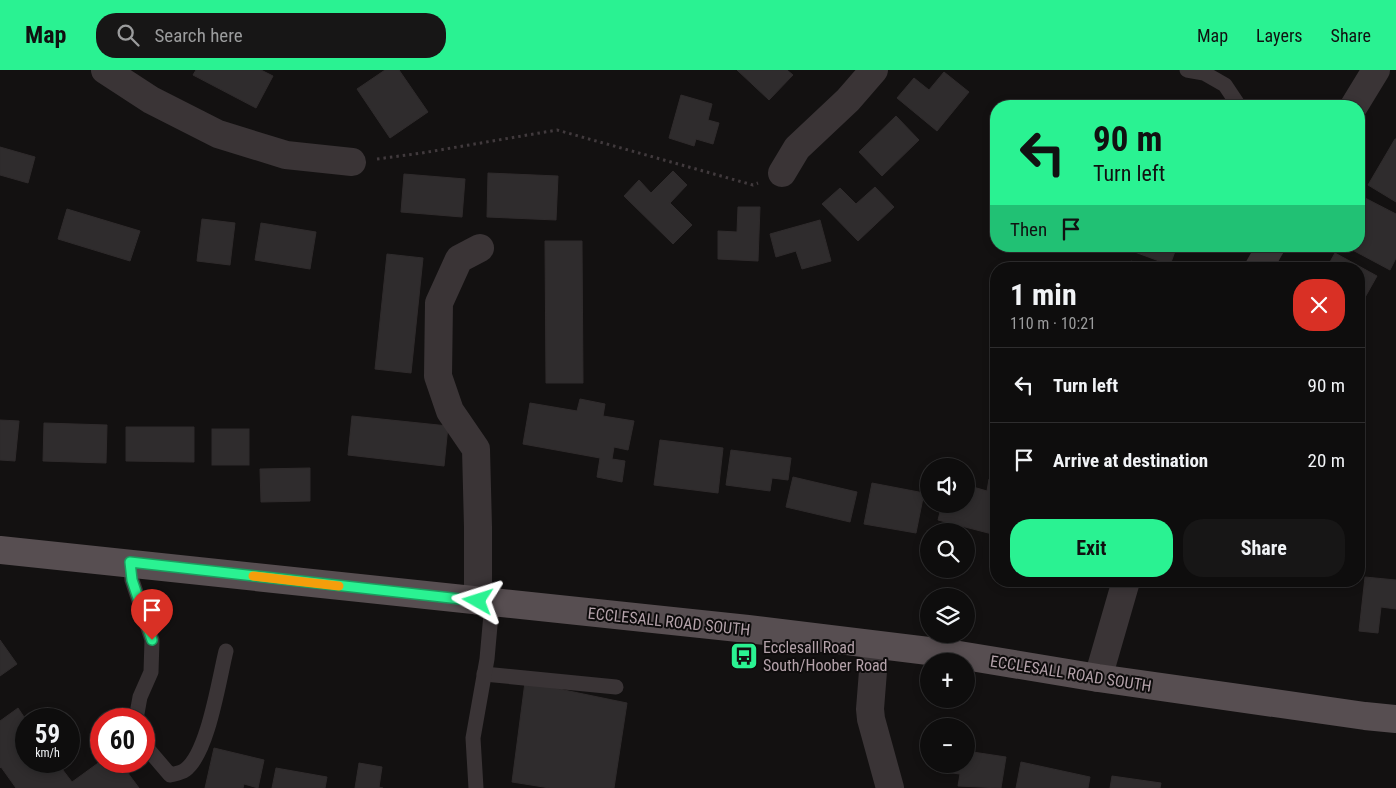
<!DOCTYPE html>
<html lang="en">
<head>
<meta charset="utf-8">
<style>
  :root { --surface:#0e0d0d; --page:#171616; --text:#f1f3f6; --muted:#9b9c9d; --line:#2e2d2e; --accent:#2af292 }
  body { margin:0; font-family:"Roboto Condensed",sans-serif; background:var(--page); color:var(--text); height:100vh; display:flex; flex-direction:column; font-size:19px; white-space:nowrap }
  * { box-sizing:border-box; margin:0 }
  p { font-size:16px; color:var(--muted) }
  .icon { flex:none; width:28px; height:28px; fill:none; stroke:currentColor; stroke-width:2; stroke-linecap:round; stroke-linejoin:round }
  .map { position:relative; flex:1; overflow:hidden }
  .sheet { position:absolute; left:990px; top:192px; width:375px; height:325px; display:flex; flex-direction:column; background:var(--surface); border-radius:20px; box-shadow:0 2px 8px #0003,0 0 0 1px var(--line) }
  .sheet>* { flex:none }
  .banner { position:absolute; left:990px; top:30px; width:375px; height:152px; border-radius:20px; box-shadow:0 2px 8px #0003,0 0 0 1px var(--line); background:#2af292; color:#111; overflow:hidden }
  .fabs { position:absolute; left:920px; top:388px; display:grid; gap:10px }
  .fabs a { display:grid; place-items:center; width:55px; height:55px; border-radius:50%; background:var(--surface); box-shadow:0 2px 8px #0003,0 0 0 1px var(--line); font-size:25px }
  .speed { position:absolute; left:15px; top:638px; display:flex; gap:10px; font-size:25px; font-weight:700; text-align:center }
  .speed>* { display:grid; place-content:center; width:65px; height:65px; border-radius:50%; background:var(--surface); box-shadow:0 2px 8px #0003,0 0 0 1px var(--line); line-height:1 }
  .speed small { font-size:12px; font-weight:400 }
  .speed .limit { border:8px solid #d22; background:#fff; color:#111 }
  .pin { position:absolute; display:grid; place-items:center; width:42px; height:42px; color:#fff; margin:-51px -21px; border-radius:50% 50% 50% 0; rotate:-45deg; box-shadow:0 0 5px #0007 }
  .pin .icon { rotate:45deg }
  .me { position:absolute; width:55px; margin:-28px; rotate:276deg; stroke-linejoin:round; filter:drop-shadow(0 0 4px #0008) }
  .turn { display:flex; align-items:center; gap:18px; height:105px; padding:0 20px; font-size:22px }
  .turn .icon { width:65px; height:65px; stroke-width:2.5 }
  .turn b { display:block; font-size:35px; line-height:42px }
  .then { display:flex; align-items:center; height:48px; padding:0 20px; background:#0003; gap:10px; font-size:19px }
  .round { display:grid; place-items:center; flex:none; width:52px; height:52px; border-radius:20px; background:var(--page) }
  .summary { display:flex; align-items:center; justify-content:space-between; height:85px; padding:0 20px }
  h1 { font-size:30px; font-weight:700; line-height:38px }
  .cta { display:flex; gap:10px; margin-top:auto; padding:10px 20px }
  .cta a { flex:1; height:58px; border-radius:20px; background:var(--accent); color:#111; font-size:20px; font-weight:700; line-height:58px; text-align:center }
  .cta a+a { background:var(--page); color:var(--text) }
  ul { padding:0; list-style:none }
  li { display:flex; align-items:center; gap:15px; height:75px; padding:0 20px; border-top:1px solid var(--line) }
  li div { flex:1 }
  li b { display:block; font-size:19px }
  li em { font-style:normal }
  header { display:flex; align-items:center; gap:30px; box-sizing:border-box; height:70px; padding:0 25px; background:var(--accent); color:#111 }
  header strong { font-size:24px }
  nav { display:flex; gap:28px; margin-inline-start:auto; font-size:18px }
  .search { width:350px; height:45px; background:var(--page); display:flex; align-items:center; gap:12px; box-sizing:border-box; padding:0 18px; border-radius:20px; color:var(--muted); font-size:19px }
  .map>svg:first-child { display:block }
  .building { fill:#2f2c2d; stroke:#2f2b2c }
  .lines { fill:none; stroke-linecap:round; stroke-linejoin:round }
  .path { stroke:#413a3d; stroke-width:3; stroke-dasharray:2.5 4; stroke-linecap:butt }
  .service { stroke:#3a3436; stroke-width:15 }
  .minor { stroke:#3a3436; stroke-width:28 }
  .primary { stroke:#574e51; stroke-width:28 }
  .route-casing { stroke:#1b9d5f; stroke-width:12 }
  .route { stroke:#2af292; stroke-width:9 }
  .slow { stroke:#f59e0b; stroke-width:9 }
  .labels { text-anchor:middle; stroke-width:4; stroke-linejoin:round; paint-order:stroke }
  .street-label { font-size:16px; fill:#b4a2aa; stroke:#0e0c0c }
  .poi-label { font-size:16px; fill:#b4a2aa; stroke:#0e0c0c; text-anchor:start }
</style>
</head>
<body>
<header>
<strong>Map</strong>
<div class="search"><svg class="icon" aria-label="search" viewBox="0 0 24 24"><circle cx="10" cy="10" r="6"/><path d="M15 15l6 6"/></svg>Search here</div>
<nav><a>Map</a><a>Layers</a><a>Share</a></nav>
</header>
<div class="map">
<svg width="1396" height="718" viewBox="0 0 1396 718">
  <rect width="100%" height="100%" fill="#131111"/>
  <g class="building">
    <path d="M196,0H261L273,6L256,38L193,5Z"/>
    <path d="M385,0H399L428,42L390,68L357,19Z"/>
    <path d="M737,0H787L793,5L769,30Z"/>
    <path d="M944,2L969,22L937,61L897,28L914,8L929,20Z"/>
    <path d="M681,25L712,34L708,50L719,53L713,74L696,69L694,76L669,68Z"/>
    <path d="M896,46L919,70L882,106L859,82Z"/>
    <path d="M1395,69H1396V132L1368,115Z"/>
    <path d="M0,77L35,87L28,113L0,105Z"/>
    <path d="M673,101L687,115L670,133L692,155L673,174L624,126L639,110L651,123Z"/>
    <path d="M488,103L558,106L556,150L487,147Z"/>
    <path d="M404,104L465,109L462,147L401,142Z"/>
    <path d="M875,117L894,137L858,171L822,134L840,118L856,134Z"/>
    <path d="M1365,128L1396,144V188L1390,200L1345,176H1359V141Z"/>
    <path d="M738,137H760L758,191L718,189V161L737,162Z"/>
    <path d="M67,139L140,161L130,191L58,169Z"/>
    <path d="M202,149L235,153L230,195L197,191Z"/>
    <path d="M820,150L831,191L802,199L796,181L776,187L770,164Z"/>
    <path d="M261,153L316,162L310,199L255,190Z"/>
    <path d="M545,171H582L583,313H546Z"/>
    <path d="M1134,176H1177L1170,195L1132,181Z"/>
    <path d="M1335,183L1377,206L1359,238V199H1326Z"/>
    <path d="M387,184L423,188L411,303L375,299Z"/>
    <path d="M1131,191L1151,199H1127Z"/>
    <path d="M580,329L605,334L603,346L634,351L628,380L614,377L612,389L625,391L622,412L597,407L600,388L523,374L530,333L577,341Z"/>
    <path d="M352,346L448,356L444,396L348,385Z"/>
    <path d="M0,350L19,351L15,391L0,390Z"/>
    <path d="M44,353L107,355L106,393L43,391Z"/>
    <path d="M126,357H194V392L126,391Z"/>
    <rect x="212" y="359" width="37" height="36"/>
    <path d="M660,370L723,378L718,423L654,415Z"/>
    <path d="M731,380L791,388L788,410L772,408L770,421L726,415Z"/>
    <path d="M310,398V431L261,432L260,399Z"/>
    <path d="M793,407L857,422L850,452L786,437Z"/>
    <path d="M989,409L996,411V465L938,450L942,434H966V415L987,421Z"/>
    <path d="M872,413L924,423L916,463L864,454Z"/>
    <path d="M1365,507L1396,510V539L1381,537L1378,563L1359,561Z"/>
    <path d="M0,570L17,594L0,606Z"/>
    <path d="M525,612L627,633L614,718H550L512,712Z"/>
    <path d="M18,638L26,650V691H56L72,712L101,691H119L139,718H16L1,697L0,698V651Z"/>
    <path d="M214,678L264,690L258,718L244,714L243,718H205Z"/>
    <path d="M966,681L1006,687L1001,718L958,716L960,704L936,701L937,694H966Z"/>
    <path d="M1021,692L1090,707L1088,718H1016Z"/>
    <path d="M359,693L382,697L379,717L383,718H355Z"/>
    <path d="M276,698L327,707L325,718H272Z"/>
    <path d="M1112,706L1161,713L1160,718H1110Z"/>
  </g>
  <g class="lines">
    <path class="path" d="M377,89L422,83L557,60L753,115L758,113"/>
    <g class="service">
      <path d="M1187,0L1204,3L1225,15L1239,36"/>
      <path d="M130,493L132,510L152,570L151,602L140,627L136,649"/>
      <path d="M484,604L616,617"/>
      <path d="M144,671L147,678L170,705C174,704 181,703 185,700C208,684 219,609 226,581"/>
      <path d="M476,718L473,668L487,589L492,533"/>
    </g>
    <g class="minor">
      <path d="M105,0L151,30L218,64L286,85L352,92"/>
      <path d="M1354,36L1376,0"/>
      <path d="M782,103L797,78L848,30L874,0"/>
      <path d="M1258,199L1271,176"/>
      <path d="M478,531V457L476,379L450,341L438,306L439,233L459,189L480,178"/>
      <path d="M875,576L870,639L871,649L890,718"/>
      <path d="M1098,608L1126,511"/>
    </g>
    <path class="primary" d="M0,480L748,559L953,584L1098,608L1365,646L1396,649"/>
  </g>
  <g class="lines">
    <g class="route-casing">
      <path id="route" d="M152,570L132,510L130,492L478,531"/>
    </g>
    <use href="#route" class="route"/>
    <path class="slow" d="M253,506L339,516"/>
  </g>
  <defs>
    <g id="bus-square" transform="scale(1.4375)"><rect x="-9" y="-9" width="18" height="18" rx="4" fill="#2af292" stroke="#0e0c0c"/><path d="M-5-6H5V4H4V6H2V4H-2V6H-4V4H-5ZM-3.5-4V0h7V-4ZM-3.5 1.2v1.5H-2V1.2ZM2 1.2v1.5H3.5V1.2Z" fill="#111"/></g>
  </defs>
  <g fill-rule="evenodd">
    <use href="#bus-square" x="744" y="586"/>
  </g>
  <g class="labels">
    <g class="street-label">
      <text transform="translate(669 551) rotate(6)" y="6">ECCLESALL ROAD SOUTH</text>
      <text transform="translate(1071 603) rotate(9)" y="6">ECCLESALL ROAD SOUTH</text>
    </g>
    <g class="poi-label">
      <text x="763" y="583">Ecclesall Road<tspan x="763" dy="18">South/Hoober Road</tspan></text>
    </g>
  </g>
</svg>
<div class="fabs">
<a><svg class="icon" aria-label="sound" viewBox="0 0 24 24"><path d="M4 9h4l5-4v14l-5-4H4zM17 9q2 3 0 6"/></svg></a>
<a><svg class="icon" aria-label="search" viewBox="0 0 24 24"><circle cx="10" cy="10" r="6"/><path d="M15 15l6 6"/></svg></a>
<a><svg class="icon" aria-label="layers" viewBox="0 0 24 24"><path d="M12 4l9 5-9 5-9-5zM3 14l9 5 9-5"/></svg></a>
<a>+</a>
<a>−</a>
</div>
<div class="speed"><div>59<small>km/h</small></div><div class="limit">60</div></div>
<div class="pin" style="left:152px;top:570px;background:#d93025"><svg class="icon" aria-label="arrive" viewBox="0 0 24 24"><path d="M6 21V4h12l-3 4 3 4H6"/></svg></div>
<svg class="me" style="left:478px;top:531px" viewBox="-20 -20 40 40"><path d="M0-17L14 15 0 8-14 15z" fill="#2af292" stroke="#fff" stroke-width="4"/></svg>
<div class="banner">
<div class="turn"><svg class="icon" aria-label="left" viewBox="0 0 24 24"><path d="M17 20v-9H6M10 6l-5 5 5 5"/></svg><div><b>90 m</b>Turn left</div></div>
<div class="then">Then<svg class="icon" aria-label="arrive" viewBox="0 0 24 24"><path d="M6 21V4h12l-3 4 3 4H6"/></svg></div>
</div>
<section class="sheet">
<div class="summary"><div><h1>1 min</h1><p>110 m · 10:21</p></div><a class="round" style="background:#d93025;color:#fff"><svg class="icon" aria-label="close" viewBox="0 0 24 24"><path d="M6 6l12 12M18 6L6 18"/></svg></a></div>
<ul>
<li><svg class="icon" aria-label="left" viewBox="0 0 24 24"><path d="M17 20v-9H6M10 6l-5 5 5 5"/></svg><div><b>Turn left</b></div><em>90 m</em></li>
<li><svg class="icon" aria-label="arrive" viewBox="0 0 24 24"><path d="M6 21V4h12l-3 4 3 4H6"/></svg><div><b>Arrive at destination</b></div><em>20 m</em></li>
</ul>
<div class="cta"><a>Exit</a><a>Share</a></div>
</section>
</div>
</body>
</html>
